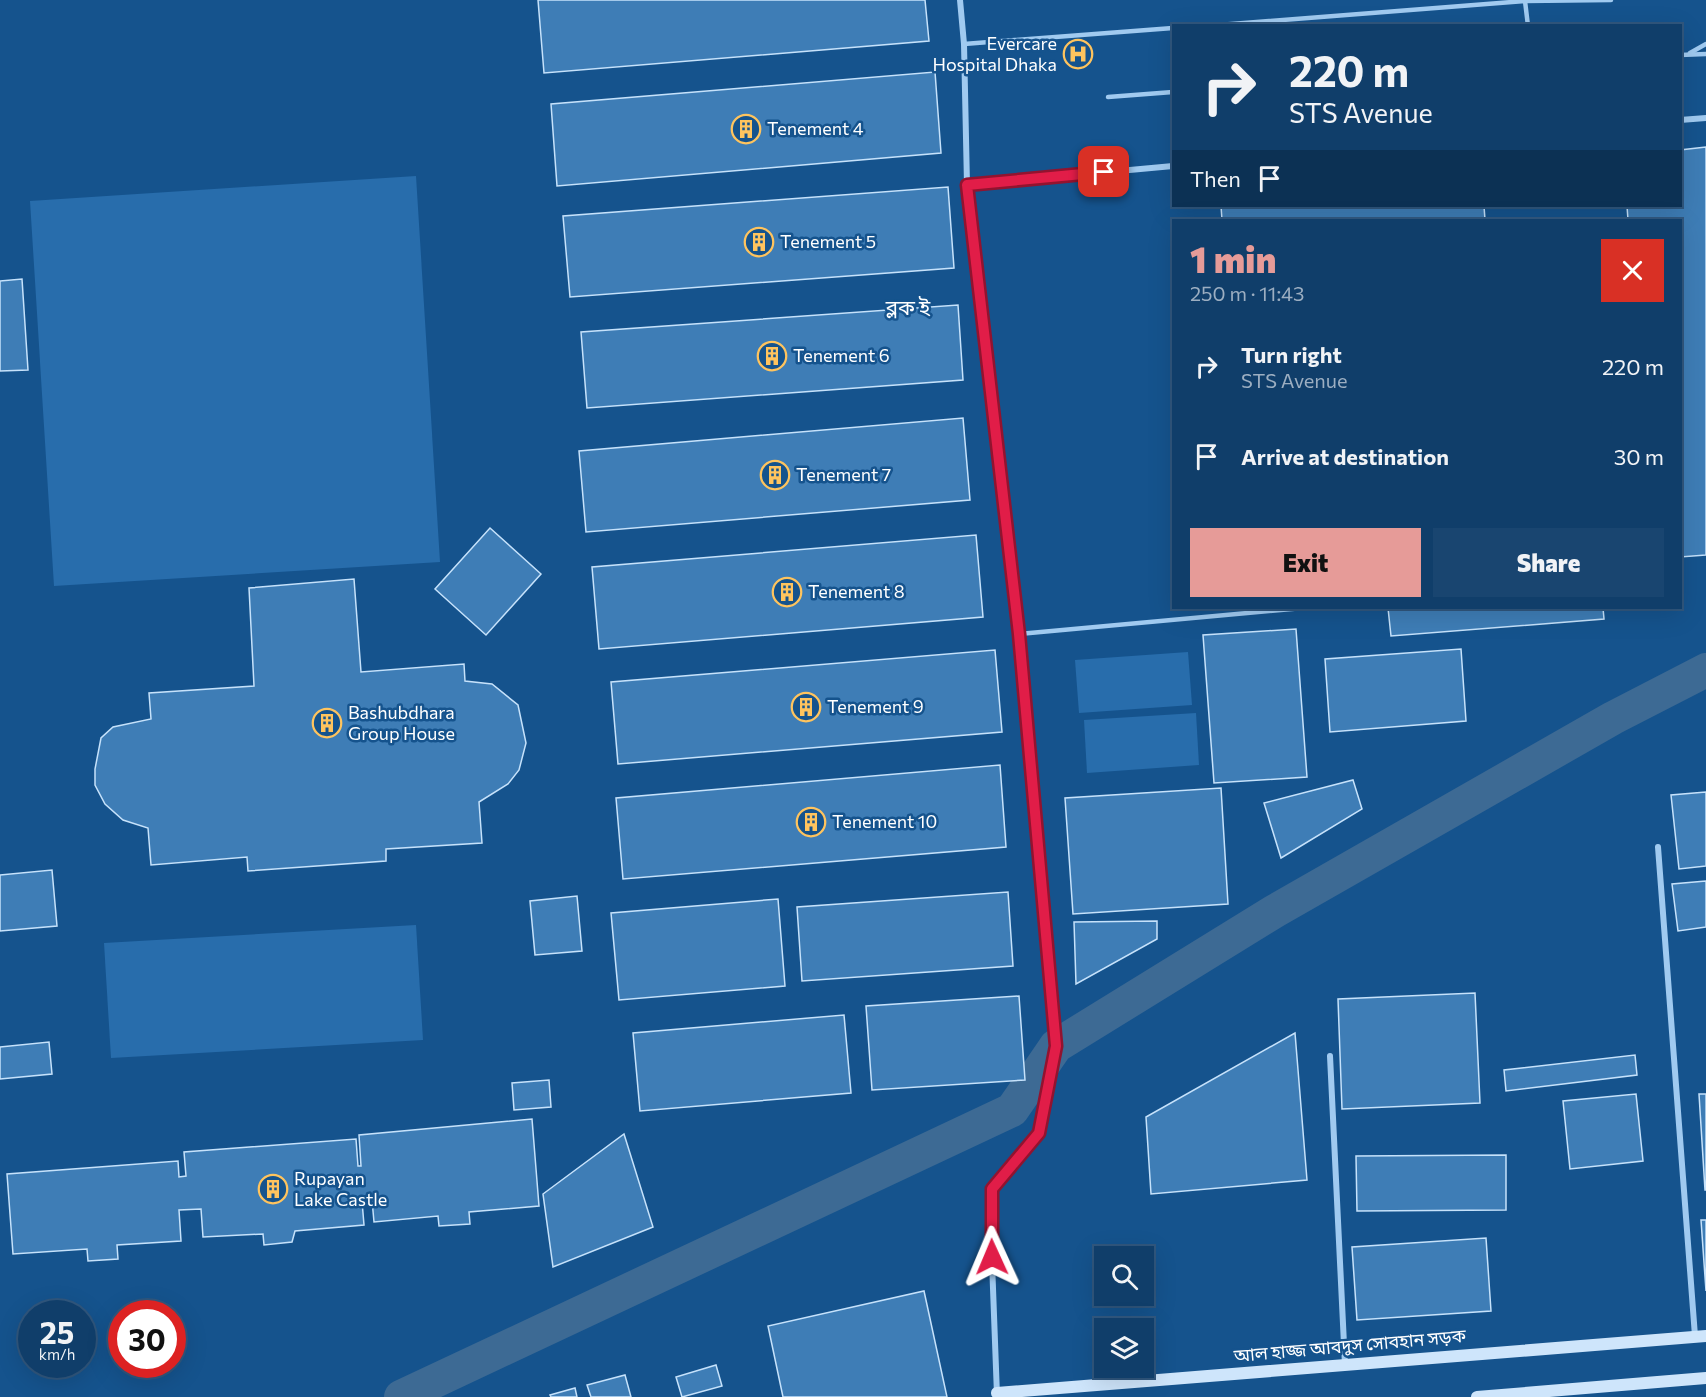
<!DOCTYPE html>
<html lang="en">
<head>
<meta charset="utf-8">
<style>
  :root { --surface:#103e6a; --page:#194570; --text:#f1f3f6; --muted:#9caec1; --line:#30577e; --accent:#e69b98 }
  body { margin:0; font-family:Commissioner,"Noto Sans Bengali",sans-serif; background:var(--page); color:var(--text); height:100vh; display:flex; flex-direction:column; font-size:22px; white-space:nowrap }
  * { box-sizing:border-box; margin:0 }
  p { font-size:20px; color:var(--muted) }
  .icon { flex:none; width:33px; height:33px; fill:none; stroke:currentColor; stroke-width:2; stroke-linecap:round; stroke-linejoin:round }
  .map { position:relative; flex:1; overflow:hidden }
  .details { position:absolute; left:1172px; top:219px; width:510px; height:390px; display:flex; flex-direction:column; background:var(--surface); border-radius:0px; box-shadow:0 6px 24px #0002,0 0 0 2px var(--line) }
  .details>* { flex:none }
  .guide { position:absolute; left:1172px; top:24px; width:510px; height:183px; border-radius:0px; box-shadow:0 6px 24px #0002,0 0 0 2px var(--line); background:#103e6a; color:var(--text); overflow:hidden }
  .controls { position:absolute; left:1094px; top:1246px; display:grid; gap:12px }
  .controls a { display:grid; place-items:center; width:60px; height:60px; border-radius:0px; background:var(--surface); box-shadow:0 6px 24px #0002,0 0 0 2px var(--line); font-size:30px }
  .speed { position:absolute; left:18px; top:1300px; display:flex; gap:12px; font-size:30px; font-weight:700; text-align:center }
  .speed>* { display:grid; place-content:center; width:78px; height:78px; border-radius:50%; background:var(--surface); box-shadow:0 6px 24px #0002,0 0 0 2px var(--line); line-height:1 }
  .speed small { font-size:15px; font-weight:400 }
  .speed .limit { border:9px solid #d22; background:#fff; color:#111 }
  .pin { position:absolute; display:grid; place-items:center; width:51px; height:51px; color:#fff; margin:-26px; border-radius:12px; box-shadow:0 3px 9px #0006 }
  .me { position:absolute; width:66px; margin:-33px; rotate:359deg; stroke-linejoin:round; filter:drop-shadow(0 0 4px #0008) }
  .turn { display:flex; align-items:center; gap:21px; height:126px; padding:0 18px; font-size:27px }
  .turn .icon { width:78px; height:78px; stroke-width:2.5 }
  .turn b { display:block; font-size:42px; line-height:51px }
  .then { display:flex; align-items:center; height:57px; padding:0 18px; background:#0003; gap:12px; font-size:22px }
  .round { display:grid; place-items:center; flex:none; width:63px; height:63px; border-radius:0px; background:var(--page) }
  .overview { display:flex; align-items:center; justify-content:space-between; height:102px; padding:0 18px }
  h1 { font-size:36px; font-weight:800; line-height:45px; color:var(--accent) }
  .primary-button { display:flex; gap:12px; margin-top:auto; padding:12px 18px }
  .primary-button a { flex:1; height:69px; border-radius:0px; background:var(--accent); color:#111; font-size:24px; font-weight:800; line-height:69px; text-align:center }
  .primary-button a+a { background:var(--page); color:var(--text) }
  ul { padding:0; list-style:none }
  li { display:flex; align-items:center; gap:18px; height:90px; padding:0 18px }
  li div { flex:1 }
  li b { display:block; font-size:22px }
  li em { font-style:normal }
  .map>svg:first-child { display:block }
  .green { fill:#286dac }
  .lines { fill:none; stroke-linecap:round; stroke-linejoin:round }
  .canal { stroke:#3d6a94; stroke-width:34 }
  .building { fill:#3e7db6; stroke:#c6e2fb; stroke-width:1.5 }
  .lane { stroke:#a0caf0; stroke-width:4.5 }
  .street { stroke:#a0caf0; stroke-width:6 }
  .secondary { stroke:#cee5fb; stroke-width:12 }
  .route-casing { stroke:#92132f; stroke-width:15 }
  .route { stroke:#e11d48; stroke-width:10 }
  .labels { text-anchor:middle; stroke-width:5; stroke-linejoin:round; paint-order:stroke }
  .poi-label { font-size:18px; fill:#fff; stroke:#15538d; text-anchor:start }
  .street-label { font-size:18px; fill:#fff; stroke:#15538d }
  .quarter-label { font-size:21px; fill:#fff; stroke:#15538d }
</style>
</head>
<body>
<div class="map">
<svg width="1706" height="1397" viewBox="0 0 1706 1397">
  <rect width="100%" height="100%" fill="#15538d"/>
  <g class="green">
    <path d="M416,176L440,562L54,586L30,201Z"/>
    <path d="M1188,652L1192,705L1079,713L1075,660Z"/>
    <path d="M1196,713L1199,765L1087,773L1084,720Z"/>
    <path d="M416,925L423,1040L111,1058L104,943Z"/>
  </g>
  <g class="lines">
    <path class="canal" d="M401,1397L1012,1110L1056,1046L1275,911L1613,718L1706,670"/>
  </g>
  <g class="building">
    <path d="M538,0H925L929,41L544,73Z"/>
    <path d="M935,72L941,153L557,186L551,104Z"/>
    <path d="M1706,147V555L1680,557V220H1628L1627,206H1680V150Z"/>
    <path d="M948,187L954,268L570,297L563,216Z"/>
    <path d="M1221,206H1484L1485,220H1222Z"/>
    <path d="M22,279L28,370L0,371V281Z"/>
    <path d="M958,305L963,380L587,408L581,332Z"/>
    <path d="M963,418L970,500L586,532L579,451Z"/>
    <path d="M490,528L541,574L486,635L435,589Z"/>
    <path d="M976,535L983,617L599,649L592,567Z"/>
    <path d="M354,579L361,672L464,664L465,681L492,684L518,705L526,743L519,770L508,784L479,802L482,843L386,849V861L248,871L247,857L151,865L148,828L123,820L105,804L95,785V769L101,738L113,727L151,719L149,693L254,686L249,588Z"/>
    <path d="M1388,608H1603L1604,619L1391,636Z"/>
    <path d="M1296,629L1307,777L1214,783L1203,635Z"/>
    <path d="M1461,649L1466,721L1330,732L1325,659Z"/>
    <path d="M995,650L1002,732L618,764L611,682Z"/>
    <path d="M1000,765L1006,847L623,879L616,798Z"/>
    <path d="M1353,780L1362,809L1281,858L1264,803Z"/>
    <path d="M1221,788L1228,904L1073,914L1065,798Z"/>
    <path d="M1706,792V866L1679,869L1671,795Z"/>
    <path d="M52,870L57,926L0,931V875Z"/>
    <path d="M1706,881V927L1678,931L1672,884Z"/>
    <path d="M1008,892L1013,966L802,981L797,907Z"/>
    <path d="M577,896L582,951L535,955L530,901Z"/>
    <path d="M778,899L785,986L619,1000L611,913Z"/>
    <path d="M1157,921V939L1076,984L1074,922Z"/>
    <path d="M1475,993L1480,1103L1342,1109L1338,999Z"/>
    <path d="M1019,996L1025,1080L872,1090L866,1006Z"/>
    <path d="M844,1015L851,1093L640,1111L633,1033Z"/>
    <path d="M1295,1033L1307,1180L1151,1194L1146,1117Z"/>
    <path d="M49,1042L52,1074L0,1079V1047Z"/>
    <path d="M1635,1055L1637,1075L1506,1091L1504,1070Z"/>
    <path d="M549,1080L551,1107L514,1110L512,1083Z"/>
    <path d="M1636,1094L1643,1161L1570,1169L1563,1101Z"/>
    <path d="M1699,1094H1706V1190H1705Z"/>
    <path d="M532,1119L539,1206L469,1212L470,1224L439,1226L438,1216L374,1222L372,1200L362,1201L364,1225L295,1231L292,1242L264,1245L263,1234L203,1237L201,1209L179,1210L181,1241L117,1245L118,1259L88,1261L87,1249L13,1254L7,1174L178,1161L179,1177L186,1176L184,1152L356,1139L358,1166H361L359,1135Z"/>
    <path d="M624,1134L653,1227L553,1267L543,1194Z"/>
    <path d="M1506,1155V1210L1357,1211L1356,1156Z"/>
    <path d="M1701,1220H1706V1291Z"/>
    <path d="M1486,1238L1491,1311L1357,1320L1352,1247Z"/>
    <path d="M924,1291L947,1397H783L768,1326Z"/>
    <path d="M716,1365L722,1386L682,1397L676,1377Z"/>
    <path d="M625,1375L631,1397H591L587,1385Z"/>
    <path d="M575,1388L577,1397H551L550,1395Z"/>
  </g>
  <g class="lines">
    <g class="lane">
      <path d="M1525,0V1L1611,0"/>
      <path d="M1206,26L1525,1L1528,26"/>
      <path d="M964,44L1173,28"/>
      <path d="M1690,53L1706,44"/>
      <path d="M1680,55L1706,54"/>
      <path d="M1108,97L1173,92"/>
      <path d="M1019,634L1303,608"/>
    </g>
    <g class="street">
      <path d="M960,0L964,44L967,185L1019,634L1056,1046L1039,1133L992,1189L991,1235L997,1395"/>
      <path d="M1680,120L1706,118"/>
      <path d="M967,185L1173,166"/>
      <path d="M1658,847L1695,1336"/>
      <path d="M1330,1056L1345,1365"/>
    </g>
    <g class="secondary">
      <path d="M997,1393L1706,1336"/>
      <path d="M1477,1397L1706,1378"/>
    </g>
  </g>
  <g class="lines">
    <g class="route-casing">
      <path id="route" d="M992,1257V1189L1039,1133L1056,1046L1019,634L967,185L1104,172"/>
    </g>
    <use href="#route" class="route"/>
  </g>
  <defs>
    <g id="hospital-ring" transform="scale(1.5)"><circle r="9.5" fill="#15538d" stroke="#ffc45e" stroke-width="1.5"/><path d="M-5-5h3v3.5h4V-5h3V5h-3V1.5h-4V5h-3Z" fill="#ffc45e"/></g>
    <g id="building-ring" transform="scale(1.5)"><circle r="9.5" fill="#15538d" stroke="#ffc45e" stroke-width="1.5"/><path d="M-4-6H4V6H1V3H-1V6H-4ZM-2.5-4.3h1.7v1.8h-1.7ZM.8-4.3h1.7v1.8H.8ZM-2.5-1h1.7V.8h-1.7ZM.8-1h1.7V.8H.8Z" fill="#ffc45e"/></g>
  </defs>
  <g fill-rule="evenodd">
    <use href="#hospital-ring" x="1078" y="54"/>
    <use href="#building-ring" x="746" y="129"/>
    <use href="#building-ring" x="759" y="242"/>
    <use href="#building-ring" x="772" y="356"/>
    <use href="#building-ring" x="775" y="475"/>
    <use href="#building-ring" x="787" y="592"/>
    <use href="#building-ring" x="806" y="707"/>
    <use href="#building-ring" x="327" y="723"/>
    <use href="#building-ring" x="811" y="822"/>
    <use href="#building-ring" x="273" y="1189"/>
  </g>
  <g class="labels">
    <g class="poi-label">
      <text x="1057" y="50" text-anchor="end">Evercare<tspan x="1057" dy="21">Hospital Dhaka</tspan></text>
      <text x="767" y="135">Tenement 4</text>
      <text x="780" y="248">Tenement 5</text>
      <text x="793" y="362">Tenement 6</text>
      <text x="796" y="481">Tenement 7</text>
      <text x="808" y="598">Tenement 8</text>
      <text x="827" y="713">Tenement 9</text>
      <text x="348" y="719">Bashubdhara<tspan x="348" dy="21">Group House</tspan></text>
      <text x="832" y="828">Tenement 10</text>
      <text x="294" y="1185">Rupayan<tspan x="294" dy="21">Lake Castle</tspan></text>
    </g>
    <g class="street-label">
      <text transform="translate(1350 1346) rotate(-5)" y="6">আল হাজ্জ আবদুস সোবহান সড়ক</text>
    </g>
    <g class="quarter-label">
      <text x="908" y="315">ব্লক ই</text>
    </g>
  </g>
</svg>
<div class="controls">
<a><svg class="icon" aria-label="search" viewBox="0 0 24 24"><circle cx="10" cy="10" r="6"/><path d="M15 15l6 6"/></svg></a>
<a><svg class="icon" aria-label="layers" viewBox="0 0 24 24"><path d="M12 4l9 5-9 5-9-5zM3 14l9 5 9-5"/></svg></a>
</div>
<div class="speed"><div>25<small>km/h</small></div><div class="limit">30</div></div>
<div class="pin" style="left:1104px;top:172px;background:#d93025"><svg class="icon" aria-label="arrive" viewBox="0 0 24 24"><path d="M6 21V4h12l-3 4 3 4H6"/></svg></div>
<svg class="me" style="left:992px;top:1257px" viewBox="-20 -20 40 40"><path d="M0-17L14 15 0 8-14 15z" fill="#e11d48" stroke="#fff" stroke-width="4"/></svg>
<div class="guide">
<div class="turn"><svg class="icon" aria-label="right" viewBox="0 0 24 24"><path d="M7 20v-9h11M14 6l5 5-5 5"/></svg><div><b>220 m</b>STS Avenue</div></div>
<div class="then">Then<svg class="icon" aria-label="arrive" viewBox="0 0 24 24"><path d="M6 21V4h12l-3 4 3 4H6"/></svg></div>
</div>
<section class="details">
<div class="overview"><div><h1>1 min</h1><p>250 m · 11:43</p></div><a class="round" style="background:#d93025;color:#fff"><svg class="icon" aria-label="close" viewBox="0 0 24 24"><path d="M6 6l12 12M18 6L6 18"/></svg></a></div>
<ul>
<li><svg class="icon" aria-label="right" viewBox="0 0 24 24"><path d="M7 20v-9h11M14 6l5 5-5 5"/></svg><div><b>Turn right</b><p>STS Avenue</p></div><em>220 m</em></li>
<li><svg class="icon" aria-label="arrive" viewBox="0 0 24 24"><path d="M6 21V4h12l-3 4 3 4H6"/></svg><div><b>Arrive at destination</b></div><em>30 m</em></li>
</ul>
<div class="primary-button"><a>Exit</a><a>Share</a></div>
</section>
</div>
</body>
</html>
